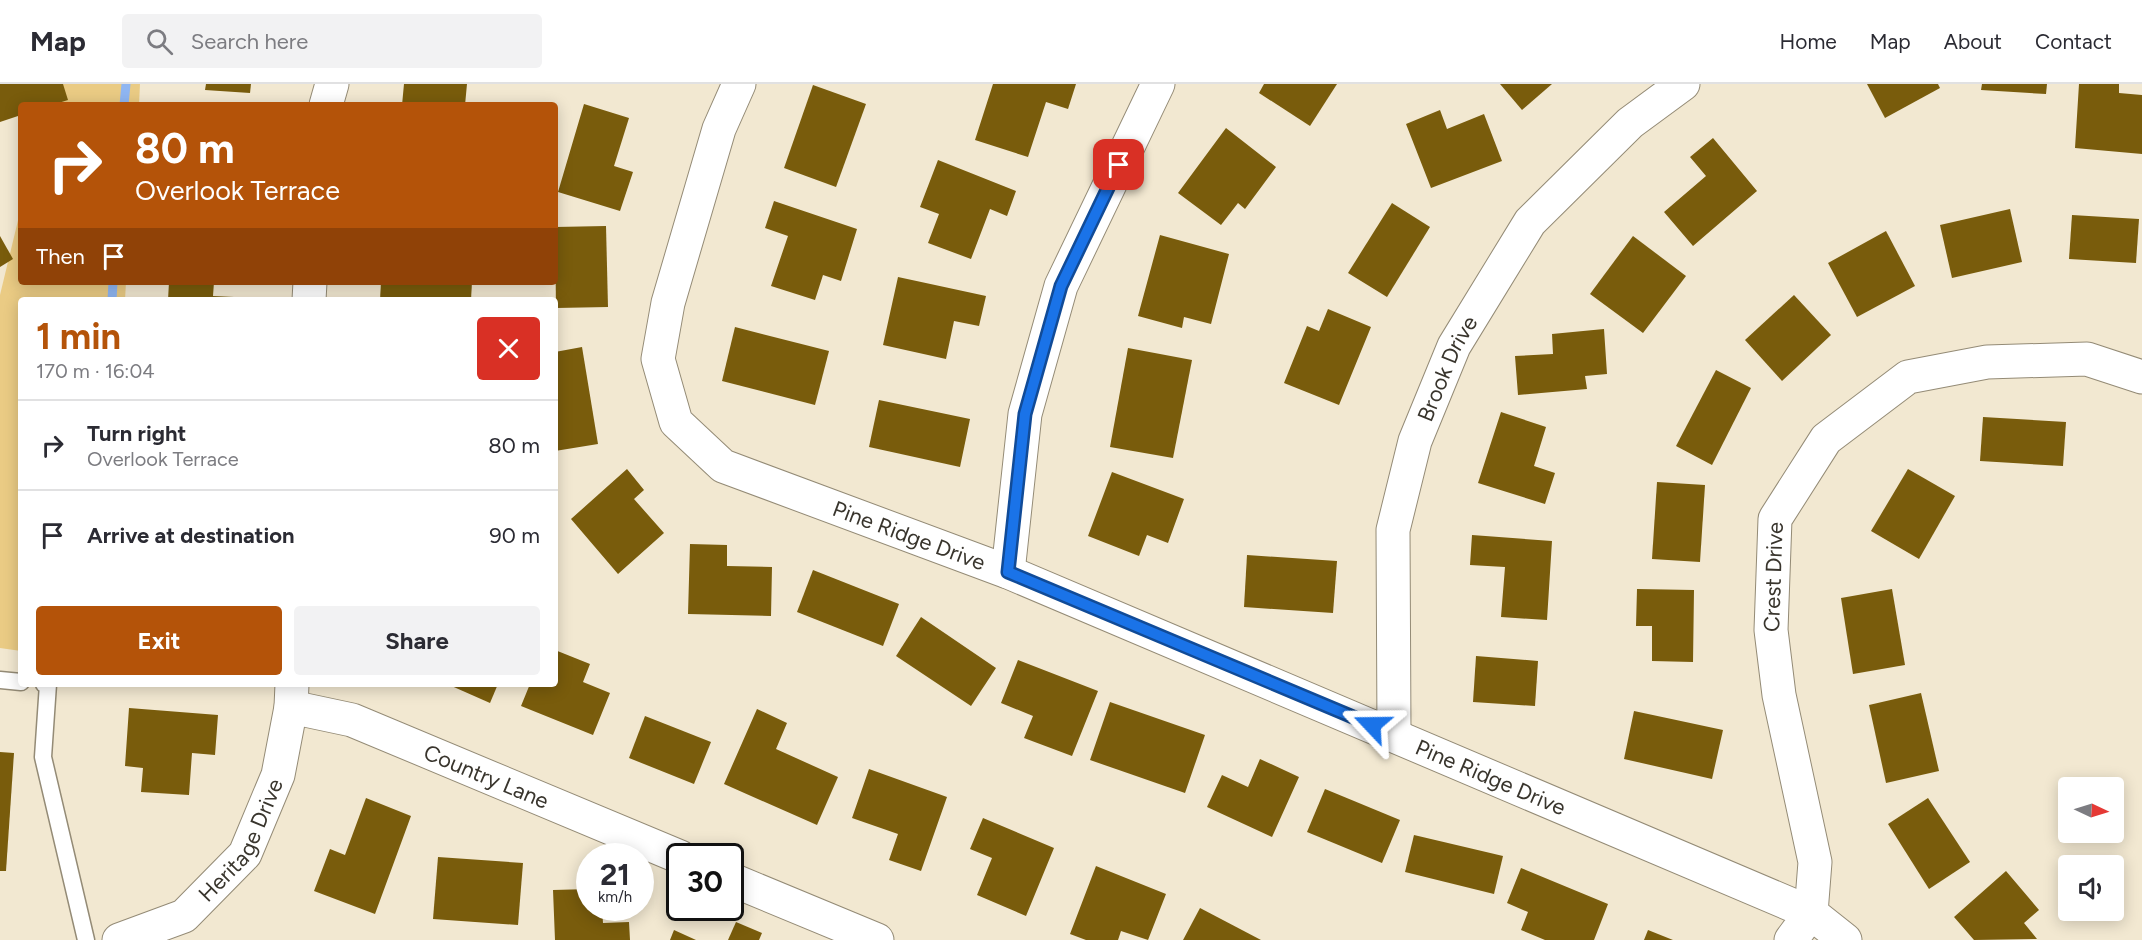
<!DOCTYPE html>
<html lang="en">
<head>
<meta charset="utf-8">
<style>
  :root { --surface:#fff; --page:#f2f2f3; --text:#2b2b33; --muted:#7c7c81; --line:#e1e1e2; --accent:#b45309 }
  body { margin:0; font-family:Figtree,sans-serif; background:var(--page); color:var(--text); height:100vh; display:flex; flex-direction:column; font-size:22px; white-space:nowrap }
  * { box-sizing:border-box; margin:0 }
  p { font-size:20px; color:var(--muted) }
  .icon { flex:none; width:33px; height:33px; fill:none; stroke:currentColor; stroke-width:2; stroke-linecap:round; stroke-linejoin:round }
  .map { position:relative; flex:1; overflow:hidden }
  .sheet { position:absolute; left:18px; top:213px; width:540px; height:390px; display:flex; flex-direction:column; background:var(--surface); border-radius:6px; box-shadow:0 3px 15px #0003 }
  .sheet>* { flex:none }
  .guide { position:absolute; left:18px; top:18px; width:540px; height:183px; border-radius:6px; box-shadow:0 3px 15px #0003; background:#b45309; color:#fff; overflow:hidden }
  .needle { width:39px; rotate:94deg }
  .buttons { position:absolute; left:2058px; top:693px; display:grid; gap:12px }
  .buttons a { display:grid; place-items:center; width:66px; height:66px; border-radius:6px; background:var(--surface); box-shadow:0 3px 15px #0003; font-size:30px }
  .speed { position:absolute; left:576px; top:759px; display:flex; gap:12px; font-size:30px; font-weight:700; text-align:center }
  .speed>* { display:grid; place-content:center; width:78px; height:78px; border-radius:50%; background:var(--surface); box-shadow:0 3px 15px #0003; line-height:1 }
  .speed small { font-size:15px; font-weight:400 }
  .speed .limit { border:3px solid #111; border-radius:9px; background:#fff; color:#111 }
  .pin { position:absolute; display:grid; place-items:center; width:51px; height:51px; color:#fff; margin:-26px; border-radius:12px; box-shadow:0 3px 9px #0006 }
  .me { position:absolute; width:66px; margin:-33px; rotate:293deg; stroke-linejoin:round; filter:drop-shadow(0 0 4px #0008) }
  .turn { display:flex; align-items:center; gap:21px; height:126px; padding:0 18px; font-size:27px }
  .turn .icon { width:78px; height:78px; stroke-width:2.5 }
  .turn b { display:block; font-size:42px; line-height:51px }
  .then { display:flex; align-items:center; height:57px; padding:0 18px; background:#0003; gap:12px; font-size:22px }
  .round { display:grid; place-items:center; flex:none; width:63px; height:63px; border-radius:6px; background:var(--page) }
  .headline { display:flex; align-items:center; justify-content:space-between; height:102px; padding:0 18px }
  h1 { font-size:36px; font-weight:700; line-height:45px; color:var(--accent) }
  .primary-button { display:flex; gap:12px; margin-top:auto; padding:12px 18px }
  .primary-button a { flex:1; height:69px; border-radius:6px; background:var(--accent); color:#fff; font-size:24px; font-weight:700; line-height:69px; text-align:center }
  .primary-button a+a { background:var(--page); color:var(--text) }
  ul { padding:0; list-style:none }
  li { display:flex; align-items:center; gap:18px; height:90px; padding:0 18px; border-top:2px solid var(--line) }
  li div { flex:1 }
  li b { display:block; font-size:22px }
  li em { font-style:normal }
  header { display:flex; align-items:center; gap:36px; box-sizing:border-box; height:84px; padding:0 30px; background:var(--surface); border-bottom:2px solid var(--line) }
  header strong { font-size:28px }
  nav { display:flex; gap:33px; margin-inline-start:auto; font-size:21px }
  .search { width:420px; height:54px; background:var(--page); display:flex; align-items:center; gap:15px; box-sizing:border-box; padding:0 21px; border-radius:6px; color:var(--muted); font-size:22px }
  .map>svg:first-child { display:block }
  .green { fill:#eacb84 }
  .lines { fill:none; stroke-linecap:round; stroke-linejoin:round }
  .stream { stroke:#8fb6f2; stroke-width:9 }
  .building { fill:#795c0c }
  .lane-casing { stroke:#948b76; stroke-width:19 }
  .street-casing { stroke:#948b76; stroke-width:35 }
  .lane { stroke:#fff; stroke-width:16 }
  .street { stroke:#fff; stroke-width:33 }
  .route-casing { stroke:#114b97; stroke-width:15 }
  .route { stroke:#1a73e8; stroke-width:10 }
  .labels { text-anchor:middle; stroke-width:6; stroke-linejoin:round; paint-order:stroke }
  .street-label { font-size:22px; fill:#39352d; stroke:#f2e8d1 }
</style>
</head>
<body>
<header>
<strong>Map</strong>
<div class="search"><svg class="icon" aria-label="search" viewBox="0 0 24 24"><circle cx="10" cy="10" r="6"/><path d="M15 15l6 6"/></svg>Search here</div>
<nav><a>Home</a><a>Map</a><a>About</a><a>Contact</a></nav>
</header>
<div class="map">
<svg width="2142" height="856" viewBox="0 0 2142 856">
  <rect width="100%" height="100%" fill="#f2e8d1"/>
  <g class="green">
    <path d="M40,0H140L139,21H37Z"/>
    <path d="M21,124V198H126L125,216H21V567L0,564V211Z"/>
  </g>
  <g class="lines">
    <g class="stream">
      <path d="M124,21L126,0"/>
      <path d="M112,216L113,198"/>
    </g>
  </g>
  <g class="building">
    <path d="M0,0H63L68,16L52,21H21V31L0,38Z"/>
    <path d="M206,0H251L250,9L205,6Z"/>
    <path d="M404,0H467L465,21H402Z"/>
    <path d="M993,0H1076L1068,25L1046,18L1028,73L975,56Z"/>
    <path d="M1264,0H1337L1310,42L1259,9Z"/>
    <path d="M1500,0H1552L1522,26Z"/>
    <path d="M1867,0H1938L1940,4L1885,34Z"/>
    <path d="M1982,0H2047L2046,10L1981,6Z"/>
    <path d="M2079,0H2119V9L2142,11V70L2075,64Z"/>
    <path d="M813,1L866,20L836,103L784,84Z"/>
    <path d="M584,20L629,34L614,82L633,88L620,127L558,108Z"/>
    <path d="M1440,26L1447,45L1484,30L1502,77L1431,104L1406,40Z"/>
    <path d="M1226,44L1276,83L1245,125L1238,119L1221,141L1178,109Z"/>
    <path d="M1713,54L1757,107L1693,162L1664,128L1706,92L1690,73Z"/>
    <path d="M938,76L1016,107L1007,132L990,125L971,175L928,159L939,130L920,123Z"/>
    <path d="M774,117L857,145L841,197L823,191L815,216L771,202L788,152L765,144Z"/>
    <path d="M1392,119L1430,143L1387,213L1348,189Z"/>
    <path d="M2010,125L2022,178L1952,194L1940,141Z"/>
    <path d="M2072,131L2139,135L2136,179L2069,175Z"/>
    <path d="M606,142L608,223L556,224L555,143Z"/>
    <path d="M1886,147L1915,202L1857,233L1828,179Z"/>
    <path d="M1160,151L1229,170L1211,240L1184,233L1182,244L1138,232Z"/>
    <path d="M0,152L13,175L0,183Z"/>
    <path d="M1633,152L1686,192L1643,249L1590,210Z"/>
    <path d="M898,193L986,212L979,242L954,237L946,275L883,261Z"/>
    <path d="M169,198H214L213,212L234,213V216H168Z"/>
    <path d="M381,198H472L471,216H380Z"/>
    <path d="M1794,211L1831,251L1782,297L1745,256Z"/>
    <path d="M1328,225L1371,243L1339,321L1284,299L1307,242L1319,247Z"/>
    <path d="M735,243L829,267L815,321L722,297Z"/>
    <path d="M1604,245L1607,290L1585,292L1587,305L1518,311L1515,272L1553,270L1552,250Z"/>
    <path d="M582,263L598,360L555,367V268Z"/>
    <path d="M1128,264L1192,276L1173,374L1110,363Z"/>
    <path d="M1716,286L1751,304L1712,381L1676,362Z"/>
    <path d="M879,316L970,335L960,383L869,363Z"/>
    <path d="M1501,328L1546,343L1534,382L1555,389L1545,420L1478,399Z"/>
    <path d="M1983,333L2066,338L2063,382L1980,377Z"/>
    <path d="M627,385L644,406L634,415L664,449L618,490L571,435Z"/>
    <path d="M1908,385L1955,412L1919,475L1871,447Z"/>
    <path d="M1112,388L1184,415L1168,459L1147,451L1139,472L1088,452Z"/>
    <path d="M1657,398L1705,401L1700,478L1652,475Z"/>
    <path d="M1472,451L1552,457L1547,536L1501,533L1505,483L1470,481Z"/>
    <path d="M690,460L727,461V482L772,483L771,532L688,530Z"/>
    <path d="M1247,471L1337,477L1333,529L1244,523Z"/>
    <path d="M813,486L899,520L883,562L797,528Z"/>
    <path d="M1637,505L1694,506L1693,578L1652,577V542H1636Z"/>
    <path d="M1892,505L1905,581L1853,590L1841,514Z"/>
    <path d="M921,533L996,584L971,622L896,572Z"/>
    <path d="M555,566L590,580L583,598L610,609L593,651L521,622L530,600H555Z"/>
    <path d="M1476,572L1538,577L1535,622L1473,618Z"/>
    <path d="M1018,576L1098,607L1072,672L1024,654L1033,632L1001,619Z"/>
    <path d="M447,600H498L490,619Z"/>
    <path d="M1921,609L1939,687L1886,699L1869,621Z"/>
    <path d="M1110,618L1205,651L1185,709L1090,676Z"/>
    <path d="M129,624L218,631L215,671L192,669L189,711L141,708L143,684L125,682Z"/>
    <path d="M757,625L787,639L776,665L838,693L817,741L724,700Z"/>
    <path d="M1634,627L1723,646L1712,695L1624,675Z"/>
    <path d="M645,632L711,658L694,700L629,674Z"/>
    <path d="M0,668L14,669L6,787H0Z"/>
    <path d="M1260,675L1299,693L1272,753L1207,723L1222,691L1248,703Z"/>
    <path d="M869,685L947,713L921,787L889,776L898,750L852,734Z"/>
    <path d="M1325,705L1400,736L1382,779L1307,748Z"/>
    <path d="M366,714L411,732L375,830L314,807L330,765L345,771Z"/>
    <path d="M1928,714L1970,778L1929,805L1888,740Z"/>
    <path d="M983,734L1054,764L1026,832L977,811L992,774L970,765Z"/>
    <path d="M1414,751L1503,772L1494,810L1405,788Z"/>
    <path d="M438,773L523,779L518,841L433,835Z"/>
    <path d="M1096,782L1166,810L1148,856L1121,847L1118,856H1086L1070,850Z"/>
    <path d="M1521,784L1608,820L1594,856H1545L1521,846L1528,828L1507,819Z"/>
    <path d="M2006,787L2039,826L2024,839L2037,855L1974,856L1954,833Z"/>
    <path d="M590,805V824H602L603,839L629,838L630,856H555L553,806Z"/>
    <path d="M1200,824L1261,856H1183Z"/>
    <path d="M736,838L762,849L759,856H728Z"/>
    <path d="M674,846L696,856H670Z"/>
    <path d="M1648,846L1673,856H1644Z"/>
  </g>
  <g class="lines">
    <g class="lane-casing">
      <g id="lane">
        <path d="M0,596L21,598"/>
        <path d="M44,600H48L43,673L86,856"/>
      </g>
    </g>
    <g class="street-casing">
      <g id="street">
        <path id="s1" d="M739,0L719,45L668,219L658,275L676,338L723,382L1008,488L1811,829L1791,856"/>
        <path d="M326,21L332,0"/>
        <path d="M309,216L310,198"/>
        <path d="M1008,488L1025,330L1061,202L1158,0"/>
        <path id="s2" d="M291,623L352,636L680,773"/>
        <path id="s3" d="M1394,650L1393,446L1415,357L1454,262L1530,138L1630,39L1683,0"/>
        <path d="M730,795L877,856"/>
        <path id="s4" d="M119,856L184,832L245,770L278,691L291,623L292,600"/>
        <path id="s5" d="M1845,856L1811,829L1815,778L1779,611L1771,546L1775,435L1826,355L1908,293L1987,278L2087,275L2142,293"/>
      </g>
    </g>
    <use href="#lane" class="lane"/>
    <use href="#street" class="street"/>
  </g>
  <g class="lines">
    <g class="route-casing">
      <path id="route" d="M1119,81L1061,202L1025,330L1008,488L1372,641"/>
    </g>
    <use href="#route" class="route"/>
  </g>
  <g class="labels">
    <g class="street-label">
      <text dy="8" stroke="none"><textPath href="#s3" startOffset="375">Brook Drive</textPath></text>
      <text dy="8" stroke="none"><textPath href="#s1" startOffset="616">Pine Ridge Drive</textPath></text>
      <text dy="8" stroke="none"><textPath href="#s5" startOffset="384">Crest Drive</textPath></text>
      <text dy="8" stroke="none"><textPath href="#s2" startOffset="208">Country Lane</textPath></text>
      <text dy="8" stroke="none"><textPath href="#s1" startOffset="1246">Pine Ridge Drive</textPath></text>
      <text dy="8" stroke="none"><textPath href="#s4" startOffset="166">Heritage Drive</textPath></text>
    </g>
  </g>
</svg>
<div class="buttons">
<a><svg class="needle" viewBox="-14 -14 28 28"><path d="M0-13l5 13h-10z" fill="#e53935"/><path d="M0 13l5-13h-10z" fill="#7c7c81"/></svg></a>
<a><svg class="icon" aria-label="sound" viewBox="0 0 24 24"><path d="M4 9h4l5-4v14l-5-4H4zM17 9q2 3 0 6"/></svg></a>
</div>
<div class="speed"><div>21<small>km/h</small></div><div class="limit">30</div></div>
<div class="pin" style="left:1119px;top:81px;background:#d93025"><svg class="icon" aria-label="arrive" viewBox="0 0 24 24"><path d="M6 21V4h12l-3 4 3 4H6"/></svg></div>
<svg class="me" style="left:1372px;top:641px" viewBox="-20 -20 40 40"><path d="M0-17L14 15 0 8-14 15z" fill="#1a73e8" stroke="#fff" stroke-width="4"/></svg>
<div class="guide">
<div class="turn"><svg class="icon" aria-label="right" viewBox="0 0 24 24"><path d="M7 20v-9h11M14 6l5 5-5 5"/></svg><div><b>80 m</b>Overlook Terrace</div></div>
<div class="then">Then<svg class="icon" aria-label="arrive" viewBox="0 0 24 24"><path d="M6 21V4h12l-3 4 3 4H6"/></svg></div>
</div>
<section class="sheet">
<div class="headline"><div><h1>1 min</h1><p>170 m · 16:04</p></div><a class="round" style="background:#d93025;color:#fff"><svg class="icon" aria-label="close" viewBox="0 0 24 24"><path d="M6 6l12 12M18 6L6 18"/></svg></a></div>
<ul>
<li><svg class="icon" aria-label="right" viewBox="0 0 24 24"><path d="M7 20v-9h11M14 6l5 5-5 5"/></svg><div><b>Turn right</b><p>Overlook Terrace</p></div><em>80 m</em></li>
<li><svg class="icon" aria-label="arrive" viewBox="0 0 24 24"><path d="M6 21V4h12l-3 4 3 4H6"/></svg><div><b>Arrive at destination</b></div><em>90 m</em></li>
</ul>
<div class="primary-button"><a>Exit</a><a>Share</a></div>
</section>
</div>
</body>
</html>
